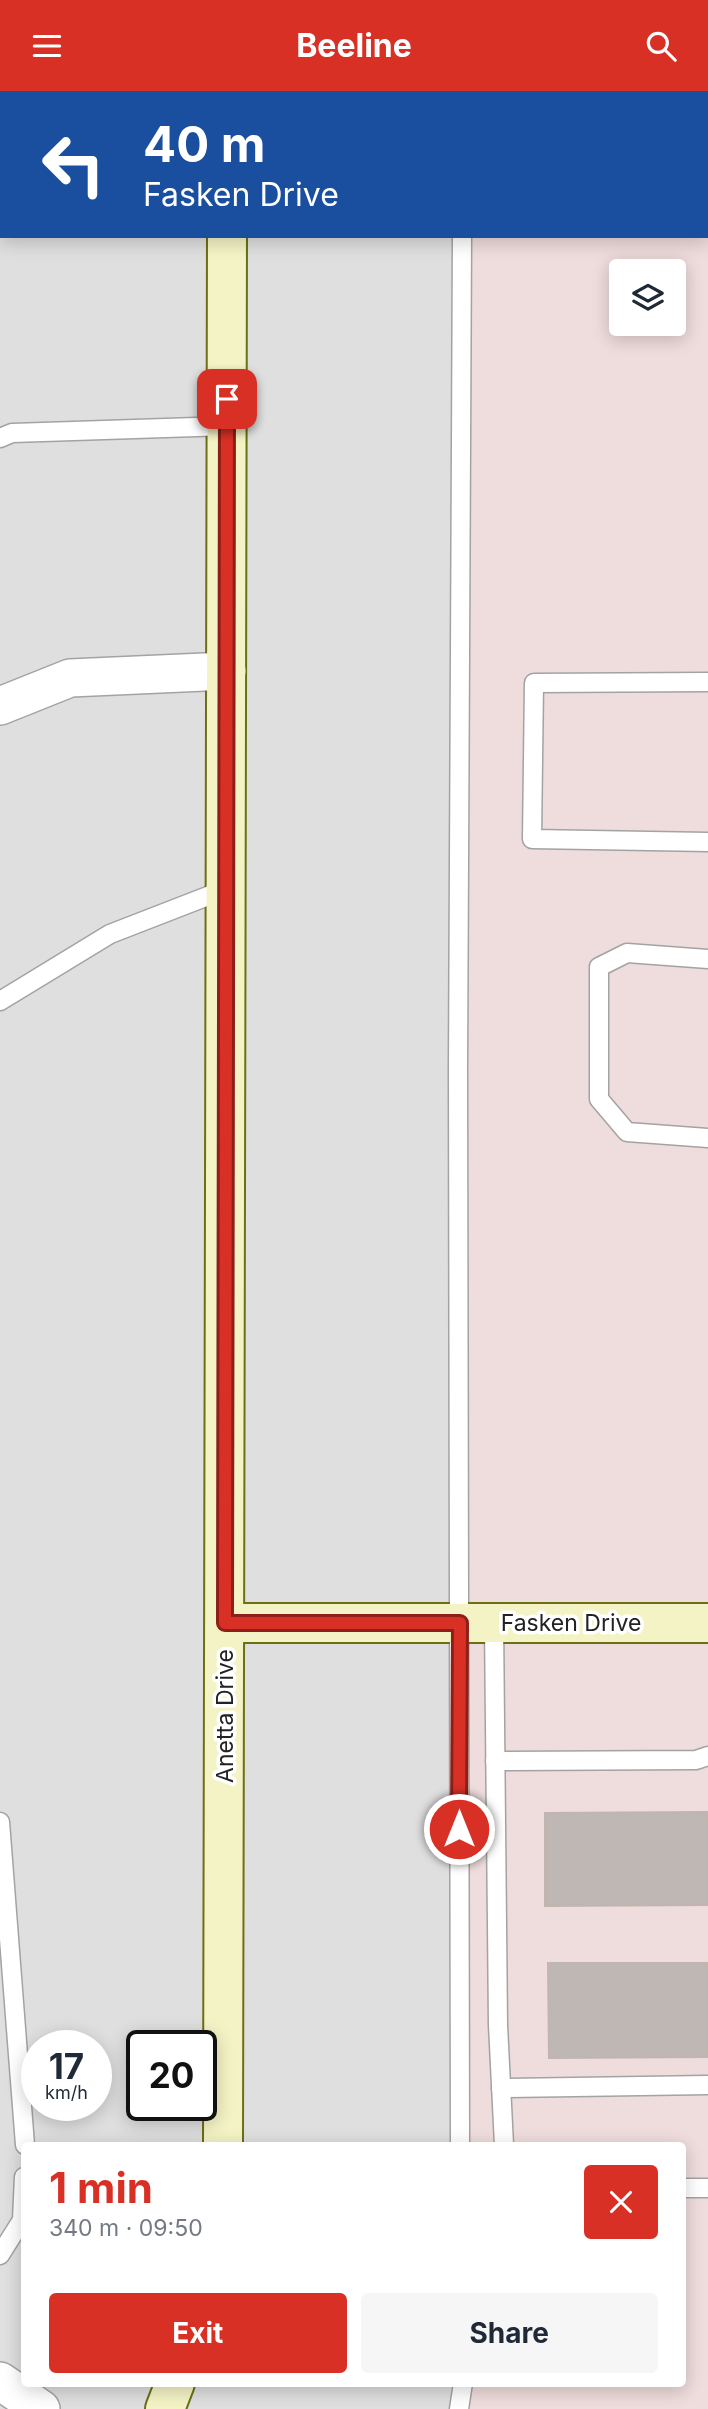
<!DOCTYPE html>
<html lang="en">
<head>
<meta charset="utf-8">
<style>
  :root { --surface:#fff; --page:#f6f6f7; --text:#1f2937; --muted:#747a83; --accent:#d93025 }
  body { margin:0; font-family:Inter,sans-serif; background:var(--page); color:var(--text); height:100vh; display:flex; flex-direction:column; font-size:26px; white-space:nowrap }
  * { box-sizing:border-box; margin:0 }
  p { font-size:23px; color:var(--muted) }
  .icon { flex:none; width:38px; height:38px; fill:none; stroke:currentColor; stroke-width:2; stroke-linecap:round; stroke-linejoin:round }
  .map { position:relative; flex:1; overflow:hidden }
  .sheet { position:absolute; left:21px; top:2051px; width:665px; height:245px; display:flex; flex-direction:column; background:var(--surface); border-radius:7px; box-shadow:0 4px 18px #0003 }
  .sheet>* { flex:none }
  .guide { position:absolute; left:0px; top:0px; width:709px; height:147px; box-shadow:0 4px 18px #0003; background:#1a4fa0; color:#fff; overflow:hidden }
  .buttons { position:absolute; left:609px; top:168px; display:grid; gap:14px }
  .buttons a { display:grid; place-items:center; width:77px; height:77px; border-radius:7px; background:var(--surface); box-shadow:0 4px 18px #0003; font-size:35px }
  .speed { position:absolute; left:21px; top:1939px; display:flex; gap:14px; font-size:35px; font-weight:700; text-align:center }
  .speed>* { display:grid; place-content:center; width:91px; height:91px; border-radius:50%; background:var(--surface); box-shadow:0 4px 18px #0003; line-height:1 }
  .speed small { font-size:18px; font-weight:400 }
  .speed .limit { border:4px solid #111; border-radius:10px; background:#fff; color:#111 }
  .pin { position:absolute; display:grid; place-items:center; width:60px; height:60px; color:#fff; margin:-30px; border-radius:14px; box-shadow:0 4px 10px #0006 }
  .me { position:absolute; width:77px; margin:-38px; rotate:0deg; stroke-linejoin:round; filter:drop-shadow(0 0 5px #0008) }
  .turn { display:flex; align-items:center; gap:24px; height:147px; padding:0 28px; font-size:32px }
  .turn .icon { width:91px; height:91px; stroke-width:2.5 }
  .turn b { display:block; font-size:49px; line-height:60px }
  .round { display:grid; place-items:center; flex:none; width:74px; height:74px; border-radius:7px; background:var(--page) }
  .overview { display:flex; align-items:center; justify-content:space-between; height:119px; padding:0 28px }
  h1 { font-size:42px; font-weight:700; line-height:52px; color:var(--accent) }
  .cta { display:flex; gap:14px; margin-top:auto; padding:14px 28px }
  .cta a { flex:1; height:80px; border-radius:7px; background:var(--accent); color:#fff; font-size:28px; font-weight:700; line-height:80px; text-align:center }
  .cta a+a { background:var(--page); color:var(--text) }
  header { display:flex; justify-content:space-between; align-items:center; height:91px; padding:0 28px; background:var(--accent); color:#fff; font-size:32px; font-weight:700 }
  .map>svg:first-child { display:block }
  .residential { fill:#e0dfdf; fill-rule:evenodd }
  .commercial { fill:#efdcdc; fill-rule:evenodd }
  .building { fill:#beb7b3; stroke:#c1b5ae; stroke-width:2 }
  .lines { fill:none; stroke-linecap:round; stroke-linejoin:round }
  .lane-casing { stroke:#a3a3a3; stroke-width:21 }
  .street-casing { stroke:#a3a3a3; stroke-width:40 }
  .secondary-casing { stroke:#6b7012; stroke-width:42 }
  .lane { stroke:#fff; stroke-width:18 }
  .street { stroke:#fff; stroke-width:37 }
  .secondary { stroke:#f4f3c5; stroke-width:38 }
  .route-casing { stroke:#8d1f18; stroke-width:18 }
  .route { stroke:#d93025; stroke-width:12 }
  .labels { text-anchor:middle; stroke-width:7; stroke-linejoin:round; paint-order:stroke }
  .street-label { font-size:23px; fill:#222; stroke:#fff }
</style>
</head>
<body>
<header><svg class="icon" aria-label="menu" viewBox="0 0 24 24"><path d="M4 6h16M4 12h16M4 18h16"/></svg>Beeline<svg class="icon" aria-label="search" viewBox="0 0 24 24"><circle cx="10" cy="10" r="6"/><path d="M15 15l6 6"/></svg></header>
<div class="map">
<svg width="708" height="2318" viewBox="0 0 708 2318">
  <rect width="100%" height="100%" fill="#f1eeea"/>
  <path class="residential" d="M0,0H471L2,2V145H471L464,2054H24V2292L463,2293V2318H0ZM37,1955H96V2014H37ZM142,1955H201V2014H142Z"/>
  <path class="commercial" d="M471,0H708V2318H463V2293L682,2292V2054H464L471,145H707V2ZM621,180H674V233H621Z"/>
  <g class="building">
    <path d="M708,1721V1814L545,1815V1722Z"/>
    <path d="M548,1872H708V1966L549,1967Z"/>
  </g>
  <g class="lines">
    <g class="lane-casing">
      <g id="lane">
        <path d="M36,0L37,2"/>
        <path d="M464,2V0"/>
        <path d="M0,107L2,106"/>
        <path d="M0,347L12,342L227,335"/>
        <path d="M708,591L534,592L532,748L708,751"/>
        <path d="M708,868L627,862L599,876V1008L627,1041L708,1047"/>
        <path d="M0,910L110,843L226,798"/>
        <path d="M494,1532L498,1934L504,2054"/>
        <path d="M495,1670L696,1669L708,1665"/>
        <path d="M0,1731L25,2054"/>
        <path d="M501,1997L708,1994"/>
        <path d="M460,2054L458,978L462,145"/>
        <path d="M682,2097H708"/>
        <path d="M0,2164L22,2129L24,2086"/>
        <path d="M459,2318L463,2292"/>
      </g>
    </g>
    <g class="street-casing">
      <g id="street">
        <path d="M0,615L70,587L227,580"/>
        <path d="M0,2290L41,2318"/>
      </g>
    </g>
    <g class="secondary-casing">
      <g id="secondary">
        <path d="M224,0L225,2"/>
        <path d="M225,1532H708"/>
        <path d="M223,2054L227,145"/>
        <path d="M165,2318L175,2292"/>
      </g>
    </g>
    <use href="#lane" class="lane"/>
    <use href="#street" class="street"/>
    <use href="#secondary" class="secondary"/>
  </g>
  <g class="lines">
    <g class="route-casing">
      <path id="route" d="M227,308L225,1532H460L459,1738"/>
    </g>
    <use href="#route" class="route"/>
  </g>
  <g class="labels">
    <g class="street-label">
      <text x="571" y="1540">Fasken Drive</text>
      <text transform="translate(225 1625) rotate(-90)" y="8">Anetta Drive</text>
    </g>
  </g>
</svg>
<div class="buttons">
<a><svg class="icon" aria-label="layers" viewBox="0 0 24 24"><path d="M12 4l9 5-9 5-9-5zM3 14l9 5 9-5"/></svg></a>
</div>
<div class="speed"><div>17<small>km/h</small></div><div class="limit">20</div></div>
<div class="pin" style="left:227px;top:308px;background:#d93025"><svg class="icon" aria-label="arrive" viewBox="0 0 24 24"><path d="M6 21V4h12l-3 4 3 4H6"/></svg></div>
<svg class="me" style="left:459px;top:1738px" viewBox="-20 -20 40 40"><circle r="17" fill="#d93025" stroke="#fff" stroke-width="3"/><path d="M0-11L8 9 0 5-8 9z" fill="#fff"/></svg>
<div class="guide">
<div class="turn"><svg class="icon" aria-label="left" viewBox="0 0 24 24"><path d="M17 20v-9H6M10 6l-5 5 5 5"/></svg><div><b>40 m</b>Fasken Drive</div></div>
</div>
<section class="sheet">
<div class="overview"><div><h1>1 min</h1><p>340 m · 09:50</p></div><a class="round" style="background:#d93025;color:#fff"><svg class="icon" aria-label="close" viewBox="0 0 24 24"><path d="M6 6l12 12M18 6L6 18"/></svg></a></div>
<div class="cta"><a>Exit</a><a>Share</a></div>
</section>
</div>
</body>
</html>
